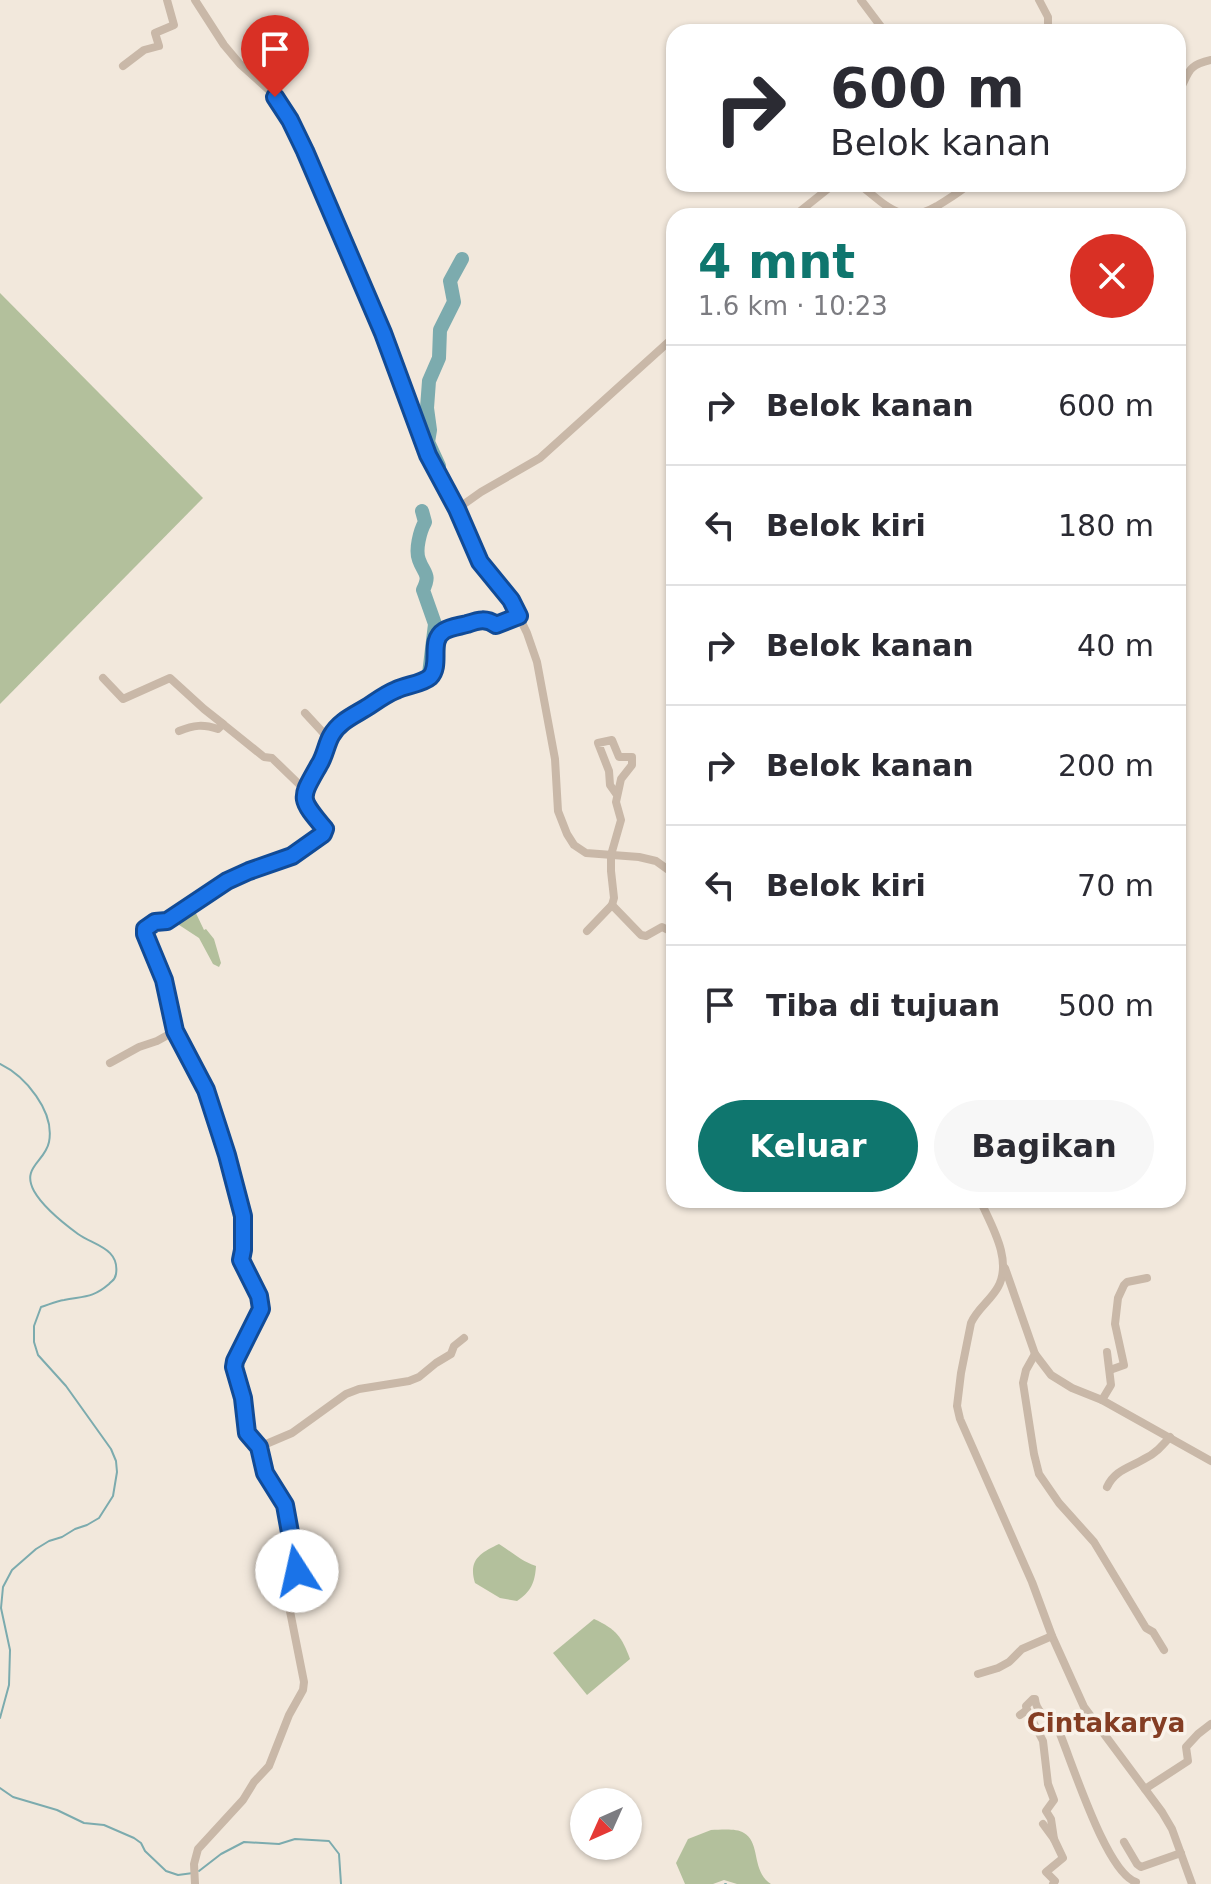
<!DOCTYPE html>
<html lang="id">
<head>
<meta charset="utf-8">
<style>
  :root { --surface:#fff; --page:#f7f7f7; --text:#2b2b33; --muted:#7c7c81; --line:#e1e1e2; --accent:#0f766e }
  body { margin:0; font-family:"DejaVu Sans",sans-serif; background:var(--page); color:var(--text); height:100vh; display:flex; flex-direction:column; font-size:30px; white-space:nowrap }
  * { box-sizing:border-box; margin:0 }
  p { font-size:26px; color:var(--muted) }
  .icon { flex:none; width:44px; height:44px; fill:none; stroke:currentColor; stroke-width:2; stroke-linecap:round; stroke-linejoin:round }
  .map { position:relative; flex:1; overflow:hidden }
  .sheet { position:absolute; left:666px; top:208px; width:520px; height:1000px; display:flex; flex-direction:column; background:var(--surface); border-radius:24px; box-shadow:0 2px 6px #0004 }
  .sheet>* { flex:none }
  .guide { position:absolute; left:666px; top:24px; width:520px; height:168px; border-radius:24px; box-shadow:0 2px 6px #0004; background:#fff; color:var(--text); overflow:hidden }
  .needle { width:52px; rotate:225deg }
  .tools { position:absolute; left:570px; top:1788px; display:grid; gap:16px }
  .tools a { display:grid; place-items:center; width:72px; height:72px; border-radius:50%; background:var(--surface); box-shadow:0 2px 6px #0004; font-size:40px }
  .pin { position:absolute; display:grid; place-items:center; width:68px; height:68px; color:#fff; margin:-82px -34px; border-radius:50% 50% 50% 0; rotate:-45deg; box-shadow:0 0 8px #0007 }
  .pin .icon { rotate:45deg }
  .me { position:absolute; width:88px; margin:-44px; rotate:350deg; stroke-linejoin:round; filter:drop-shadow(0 0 6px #0008) }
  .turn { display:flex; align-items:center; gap:28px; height:168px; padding:0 32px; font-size:36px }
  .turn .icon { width:104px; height:104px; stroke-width:2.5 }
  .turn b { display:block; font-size:56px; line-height:68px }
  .round { display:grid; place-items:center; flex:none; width:84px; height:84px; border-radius:42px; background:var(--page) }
  .summary { display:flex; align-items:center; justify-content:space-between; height:136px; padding:0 32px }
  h1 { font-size:48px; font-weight:700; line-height:60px; color:var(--accent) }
  .button { display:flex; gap:16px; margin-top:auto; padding:16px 32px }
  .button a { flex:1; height:92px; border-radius:48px; background:var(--accent); color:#fff; font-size:32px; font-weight:700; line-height:92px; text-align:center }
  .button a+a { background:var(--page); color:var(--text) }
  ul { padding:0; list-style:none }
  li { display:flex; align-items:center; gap:24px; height:120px; padding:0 32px; border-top:2px solid var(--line) }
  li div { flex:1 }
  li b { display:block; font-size:30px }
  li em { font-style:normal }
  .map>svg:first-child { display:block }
  .green { fill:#b3c09c }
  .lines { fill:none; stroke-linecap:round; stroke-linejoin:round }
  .stream { stroke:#7cabae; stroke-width:2 }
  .river { stroke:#7cabae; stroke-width:14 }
  .minor { stroke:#c9b8a8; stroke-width:8 }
  .route-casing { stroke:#114b97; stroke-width:20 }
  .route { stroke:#1a73e8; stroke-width:14 }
  .labels { text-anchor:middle; stroke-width:7; stroke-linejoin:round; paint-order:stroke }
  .quarter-label { font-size:26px; font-weight:bold; fill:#843d23; stroke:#f9f2e9 }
</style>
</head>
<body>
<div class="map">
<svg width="1211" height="1884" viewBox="0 0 1211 1884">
  <rect width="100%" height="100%" fill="#f2e8dc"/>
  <g class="green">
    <path d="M0,293L203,498L0,704Z"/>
    <path d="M193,907L204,930L206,929L214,939L221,963L219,967L213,964L199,938L176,923L175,916Z"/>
    <path d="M499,1544C512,1552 521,1561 536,1566C535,1582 531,1592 517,1601L500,1598L475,1583C468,1560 480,1553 499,1544Z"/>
    <path d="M594,1619C616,1629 622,1637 630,1659L587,1695L553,1653Z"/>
    <path d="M711,1830C721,1830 736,1828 744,1833C761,1843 751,1871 771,1884H737L724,1880L713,1884H685L676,1863L688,1839Z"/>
  </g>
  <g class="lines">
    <g class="stream">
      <path d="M0,1064C25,1076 55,1111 49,1142C45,1162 21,1167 34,1191C43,1207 63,1223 78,1234C93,1245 120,1248 116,1274C115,1280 113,1280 109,1284C93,1298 84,1296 64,1300C56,1301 48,1305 41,1307L34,1326V1342L38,1355L66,1386L111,1449L116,1461L117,1472L113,1496L99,1518L87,1525L75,1529L62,1537L49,1541L36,1549L12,1570L3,1587L1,1608L10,1650L9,1685L0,1718"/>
      <path d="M0,1788L13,1797L57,1810L84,1823L104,1825L134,1838L141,1843L145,1851L166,1871L178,1875L193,1873"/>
      <path d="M199,1871L221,1854L244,1842L279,1844L295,1839L329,1841L339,1854L341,1884"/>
      <path d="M725,1884H726"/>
    </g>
    <g class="river">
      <path d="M439,466L428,442L430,430L427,408L429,381L439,358L440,330L454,302L450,281L462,259"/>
      <path d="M422,511L425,522C420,531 415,550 419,560C424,574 431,574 423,590L435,624L429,674"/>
    </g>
    <g class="minor">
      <path d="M195,0L224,45L240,64L270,91L290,120L305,151L383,333L428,455L457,509L480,562L511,600L527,633L537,662L555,759L558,811L567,834L574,845L586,853L639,857L656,861L674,874"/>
      <path d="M861,0L885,32"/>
      <path d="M1039,0L1048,17V32"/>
      <path d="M123,66L144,50L159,46L155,33L174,25L167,0"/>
      <path d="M1178,93C1190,73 1185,66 1211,60"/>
      <path d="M859,184C886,205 902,227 937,206C948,199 959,193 969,184"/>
      <path d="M794,216L834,184"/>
      <path d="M457,509L481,492L540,458L674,337"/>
      <path d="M103,678L123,699L170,678L204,709L223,724L218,729C203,724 194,725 179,731"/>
      <path d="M305,713L329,739"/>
      <path d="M223,724L264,757L272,758L305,790"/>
      <path d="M612,905L641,935L646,936L662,927L674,933"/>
      <path d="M587,931L612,905L614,898L611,871V855L621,820L616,802L621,779L632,765V757H619L612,740L598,743L609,771L610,785L617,795"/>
      <path d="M110,1063L139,1047L157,1041L175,1031"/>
      <path d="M980,1200C991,1225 1013,1260 998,1287C991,1300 977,1309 971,1323L961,1373L957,1406L960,1419L1032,1582L1052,1636L1084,1707L1162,1812L1172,1829L1192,1884"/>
      <path d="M1005,1268L1035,1354L1051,1375L1072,1388L1102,1400L1211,1461"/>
      <path d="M1035,1354L1026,1370L1023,1383L1034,1454L1039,1474L1059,1503L1094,1542L1146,1628L1153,1632L1164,1650"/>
      <path d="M1110,1370L1124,1365L1115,1324L1118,1298L1124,1285L1127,1282L1147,1278"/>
      <path d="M1102,1400L1111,1385L1107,1352"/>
      <path d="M259,1447L292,1433L346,1394L359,1389L409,1381L419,1377L436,1363L451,1354L454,1346L464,1338"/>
      <path d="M1107,1487C1115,1470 1129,1468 1144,1459C1155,1454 1162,1446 1170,1437"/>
      <path d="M978,1674L998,1668L1009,1662L1022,1649L1052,1636"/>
      <path d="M1027,1710L1026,1706L1033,1699H1035C1036,1711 1046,1718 1056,1724C1070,1755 1105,1872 1136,1882"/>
      <path d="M1020,1715L1027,1710L1043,1741L1048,1784L1054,1800L1046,1811L1051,1819L1054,1839"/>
      <path d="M1145,1789L1188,1761L1186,1747L1198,1734L1211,1724"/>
      <path d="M1043,1824L1054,1839L1063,1858L1046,1872L1055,1881L1053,1884"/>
      <path d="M1124,1842L1137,1864L1141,1867L1181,1853"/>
      <path d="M195,1884L194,1864L198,1849L243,1800L254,1782L269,1766L289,1715L303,1690L304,1682L288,1601C289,1590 296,1582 297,1571L285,1505L265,1473L259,1447L247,1433L243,1398L234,1367L235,1361L261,1309L259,1296L241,1260L243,1250V1216L227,1155L206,1090L175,1031L166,987L145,934V929L155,922L167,921L227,881L249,871L285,860L307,847L323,834L325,829C317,820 302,804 304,792C306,783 315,773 319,765C324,756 326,745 331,736C340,720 379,698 396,690C406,685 422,684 430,676C442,665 431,645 444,631C460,626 481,615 496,625L519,616"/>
    </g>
  </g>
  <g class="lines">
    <g class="route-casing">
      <path id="route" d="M275,97L290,120L305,151L383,333L428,455L457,509L480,562L511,600L519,616L496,625C486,618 479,620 467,624C460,626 450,627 444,631C428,641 442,665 430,677C422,684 406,685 396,690C386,694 378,700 369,706C355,715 339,721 331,736C326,745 325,756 319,765C300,799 298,797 325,829L323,834L292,856L249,871L227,881L167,921L155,922L145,929V934L164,980L175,1031L206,1090L227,1155L243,1216V1250L241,1260L259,1296L261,1309L235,1361L234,1367L243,1398L247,1433L259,1447L265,1473L285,1505L297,1571"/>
    </g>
    <use href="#route" class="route"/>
  </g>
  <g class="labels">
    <g class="quarter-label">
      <text x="1106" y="1732">Cintakarya</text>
    </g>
  </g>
</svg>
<div class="tools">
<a><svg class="needle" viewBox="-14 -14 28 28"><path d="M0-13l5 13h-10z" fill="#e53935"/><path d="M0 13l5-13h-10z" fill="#7c7c81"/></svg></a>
</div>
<div class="pin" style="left:275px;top:97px;background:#d93025"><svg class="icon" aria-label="arrive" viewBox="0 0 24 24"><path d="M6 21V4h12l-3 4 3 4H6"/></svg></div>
<svg class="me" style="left:297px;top:1571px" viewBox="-20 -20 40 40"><circle r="19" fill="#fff"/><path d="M0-13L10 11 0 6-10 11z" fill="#1a73e8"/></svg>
<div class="guide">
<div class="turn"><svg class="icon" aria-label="right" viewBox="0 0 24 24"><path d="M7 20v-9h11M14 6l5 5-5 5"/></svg><div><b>600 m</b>Belok kanan</div></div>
</div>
<section class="sheet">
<div class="summary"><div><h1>4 mnt</h1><p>1.6 km · 10:23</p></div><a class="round" style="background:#d93025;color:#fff"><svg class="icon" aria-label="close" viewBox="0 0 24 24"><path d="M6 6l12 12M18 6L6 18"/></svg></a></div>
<ul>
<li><svg class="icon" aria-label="right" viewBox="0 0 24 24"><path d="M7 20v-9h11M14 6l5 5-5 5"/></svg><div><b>Belok kanan</b></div><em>600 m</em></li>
<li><svg class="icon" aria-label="left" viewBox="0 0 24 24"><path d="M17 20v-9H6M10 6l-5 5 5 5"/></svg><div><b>Belok kiri</b></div><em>180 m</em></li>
<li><svg class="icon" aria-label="right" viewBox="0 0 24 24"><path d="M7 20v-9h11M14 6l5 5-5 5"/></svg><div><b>Belok kanan</b></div><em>40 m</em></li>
<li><svg class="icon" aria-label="right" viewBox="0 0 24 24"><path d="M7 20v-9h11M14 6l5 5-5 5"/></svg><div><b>Belok kanan</b></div><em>200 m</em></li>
<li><svg class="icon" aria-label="left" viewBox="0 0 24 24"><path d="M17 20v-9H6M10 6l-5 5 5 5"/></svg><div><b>Belok kiri</b></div><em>70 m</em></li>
<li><svg class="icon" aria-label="arrive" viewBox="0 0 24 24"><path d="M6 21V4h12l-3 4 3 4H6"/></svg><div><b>Tiba di tujuan</b></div><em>500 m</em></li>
</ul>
<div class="button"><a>Keluar</a><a>Bagikan</a></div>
</section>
</div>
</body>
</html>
